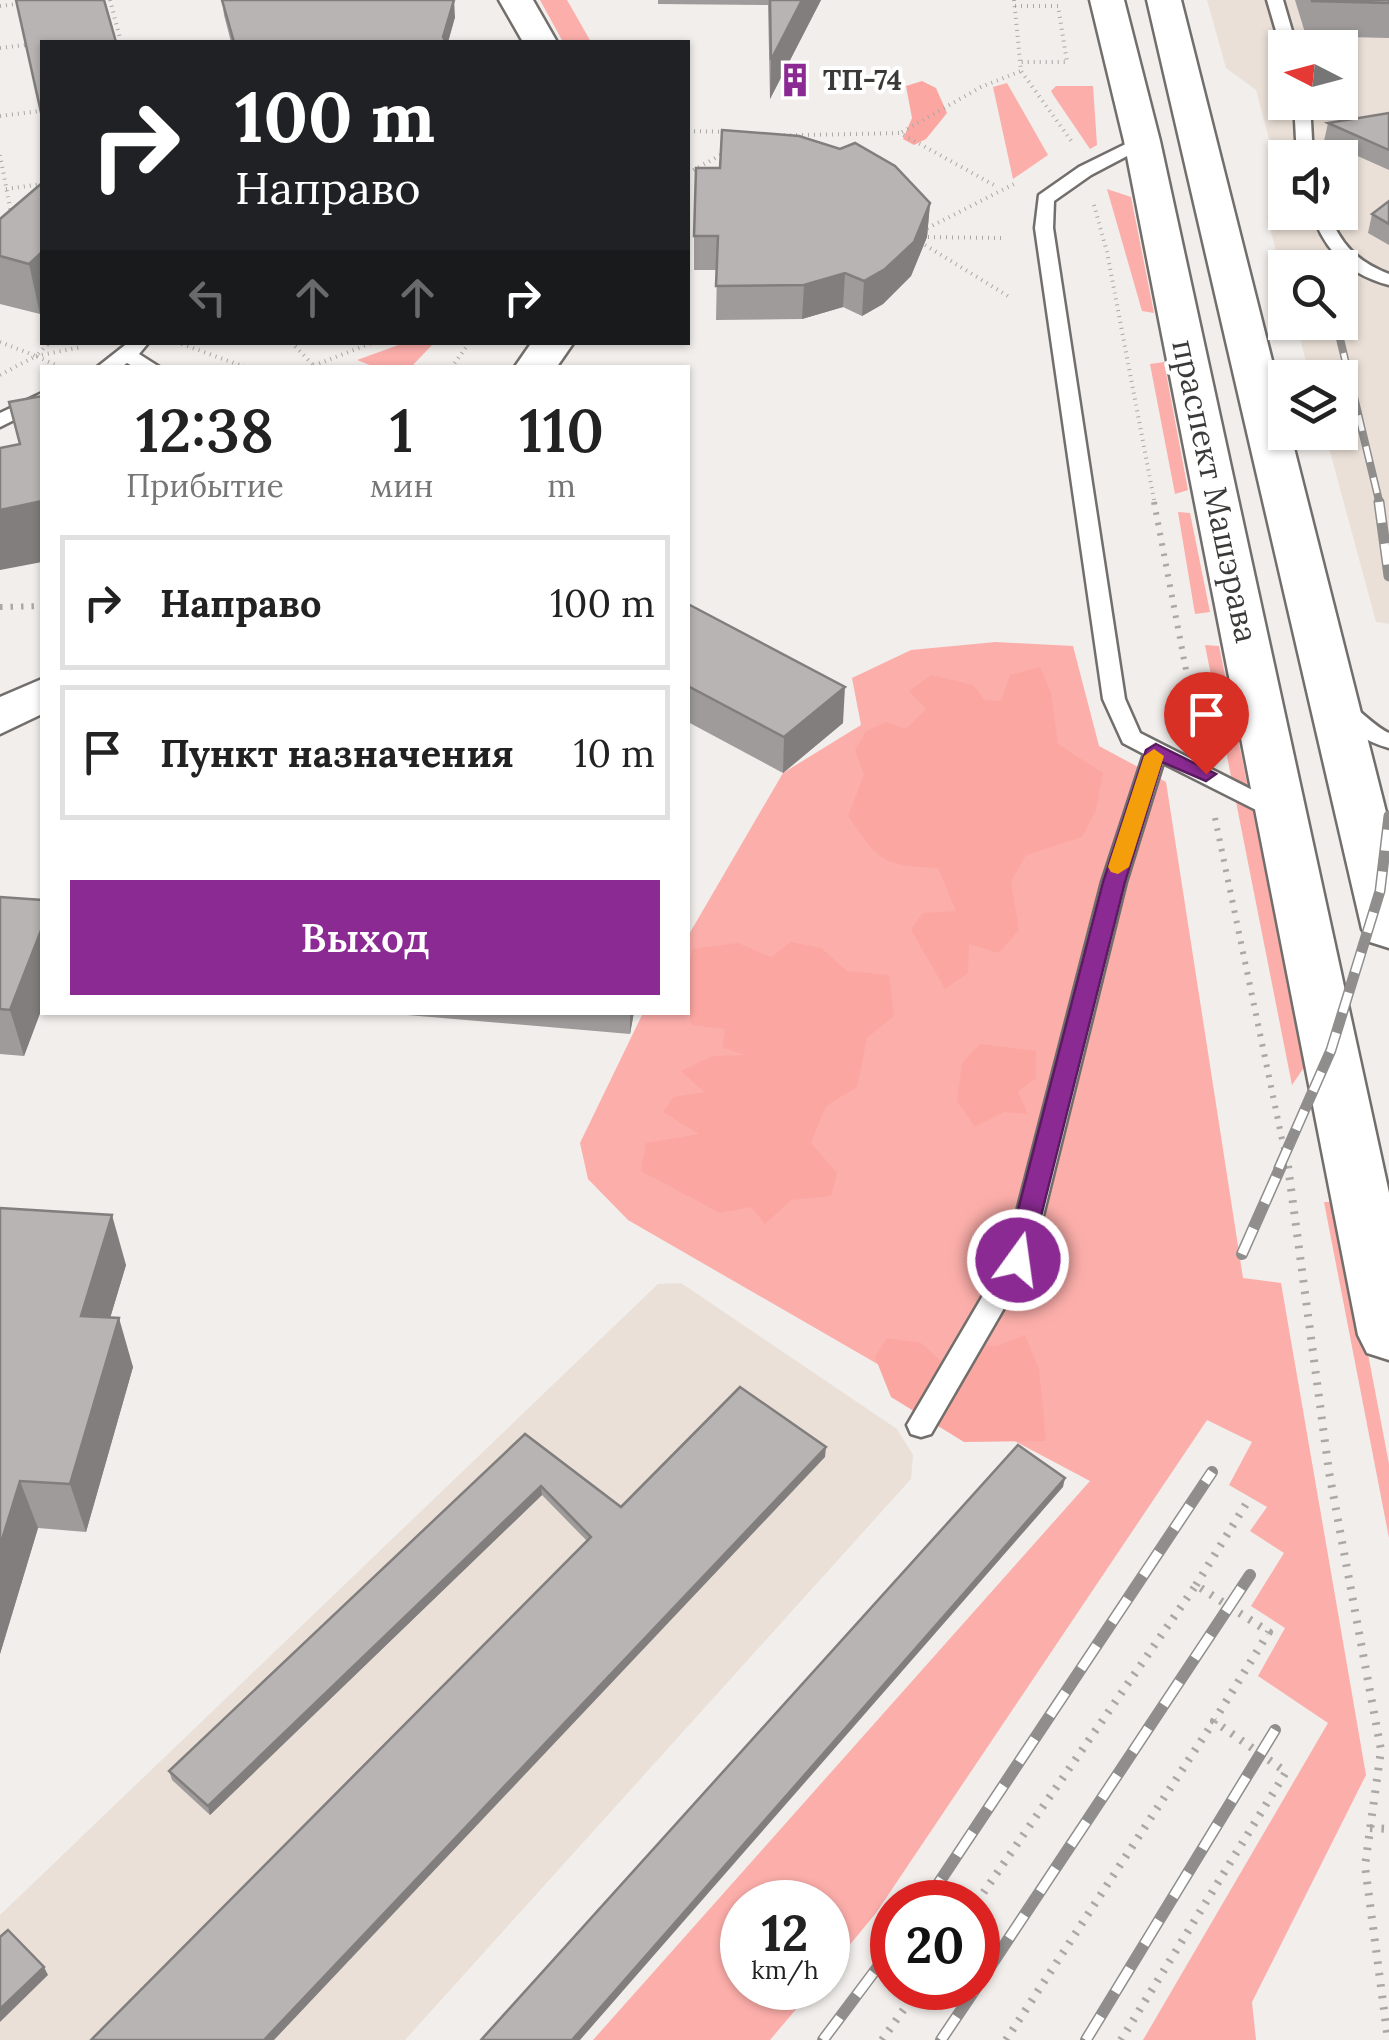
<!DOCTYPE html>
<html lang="ru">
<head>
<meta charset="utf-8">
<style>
  :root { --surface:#fff; --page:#f2f2f2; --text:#222; --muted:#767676; --line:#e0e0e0; --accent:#8b2a93 }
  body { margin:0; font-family:Lora,serif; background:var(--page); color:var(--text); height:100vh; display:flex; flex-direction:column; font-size:38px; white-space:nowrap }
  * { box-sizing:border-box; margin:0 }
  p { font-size:32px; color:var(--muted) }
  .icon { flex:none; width:55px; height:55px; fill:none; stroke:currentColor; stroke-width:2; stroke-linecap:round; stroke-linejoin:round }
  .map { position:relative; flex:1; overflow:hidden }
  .drawer { position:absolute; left:40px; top:365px; width:650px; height:650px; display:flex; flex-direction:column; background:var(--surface); border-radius:0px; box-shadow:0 2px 8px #0004 }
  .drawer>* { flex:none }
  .banner { position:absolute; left:40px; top:40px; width:650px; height:305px; border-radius:0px; box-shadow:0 2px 8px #0004; background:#202124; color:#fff; overflow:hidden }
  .needle { width:65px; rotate:276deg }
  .fabs { position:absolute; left:1268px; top:30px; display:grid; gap:20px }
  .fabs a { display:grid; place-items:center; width:90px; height:90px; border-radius:0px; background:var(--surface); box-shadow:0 2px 8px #0004; font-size:50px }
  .speed { position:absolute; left:720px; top:1880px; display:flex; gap:20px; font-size:50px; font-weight:700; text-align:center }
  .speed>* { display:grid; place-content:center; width:130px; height:130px; border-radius:50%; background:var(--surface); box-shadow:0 2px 8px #0004; line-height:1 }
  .speed small { font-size:25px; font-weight:400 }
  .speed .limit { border:15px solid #d22; background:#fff; color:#111 }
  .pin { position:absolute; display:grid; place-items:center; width:85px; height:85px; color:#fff; margin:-102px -42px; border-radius:50% 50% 50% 0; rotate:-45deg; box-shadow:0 0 10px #0007 }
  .pin .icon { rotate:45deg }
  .me { position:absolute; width:110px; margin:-55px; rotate:14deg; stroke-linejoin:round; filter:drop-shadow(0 0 8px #0008) }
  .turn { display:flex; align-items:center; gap:35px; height:210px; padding:0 30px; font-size:45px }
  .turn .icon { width:130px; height:130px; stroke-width:2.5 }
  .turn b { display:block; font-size:70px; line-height:85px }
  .lanes { display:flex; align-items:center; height:95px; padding:0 30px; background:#0003; justify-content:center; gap:50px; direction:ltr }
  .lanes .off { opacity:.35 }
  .eta { display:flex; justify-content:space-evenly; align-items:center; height:170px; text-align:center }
  .eta b { font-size:60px; font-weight:600; line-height:70px }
  .primary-button { display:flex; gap:20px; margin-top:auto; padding:20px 30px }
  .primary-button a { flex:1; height:115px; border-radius:0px; background:var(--accent); color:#fff; font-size:40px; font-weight:600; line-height:115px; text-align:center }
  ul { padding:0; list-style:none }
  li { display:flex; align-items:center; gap:30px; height:135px; margin:0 20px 15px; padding:0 10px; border:5px solid var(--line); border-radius:0px }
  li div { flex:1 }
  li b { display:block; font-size:38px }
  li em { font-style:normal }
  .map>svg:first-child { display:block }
  .built { fill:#eae0d8; fill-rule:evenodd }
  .green { fill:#fcaeaa }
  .forest { fill:#fca6a1 }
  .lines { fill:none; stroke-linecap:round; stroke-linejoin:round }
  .lane-casing { stroke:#716e6b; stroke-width:5 }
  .secondary-casing { stroke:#716e6b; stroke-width:5 }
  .primary-casing { stroke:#716e6b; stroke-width:5 }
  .path-far2 { stroke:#aba9a6; stroke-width:4; stroke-dasharray:1 5; stroke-linecap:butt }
  .path-far1 { stroke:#aba9a6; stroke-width:6; stroke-dasharray:2.5 8; stroke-linecap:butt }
  .path { stroke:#aba9a6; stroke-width:8; stroke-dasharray:2.5 9; stroke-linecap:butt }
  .lane { fill:#fff; fill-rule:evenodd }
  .secondary { fill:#fff; fill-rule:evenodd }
  .primary { fill:#fff; fill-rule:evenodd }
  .rail-far2-casing { stroke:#908e8c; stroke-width:8 }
  .rail-far1-casing { stroke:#908e8c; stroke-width:11 }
  .rail-casing { stroke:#908e8c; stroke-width:12 }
  .rail-far2 { stroke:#fff; stroke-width:5; stroke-dasharray:16; stroke-linecap:butt }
  .rail-far1 { stroke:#fff; stroke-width:8; stroke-dasharray:21; stroke-linecap:butt }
  .rail { stroke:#fff; stroke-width:9; stroke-dasharray:28; stroke-linecap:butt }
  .wall { fill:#9e9b9a }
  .shaded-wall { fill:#817e7d }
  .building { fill:#b8b4b3; stroke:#817e7d; stroke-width:2.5 }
  .route { fill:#8b2a93; stroke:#5a1b60; stroke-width:2.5 }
  .slow { fill:#f59e0b }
  .labels { text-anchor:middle; stroke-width:8; stroke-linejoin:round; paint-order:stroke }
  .far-poi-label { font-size:28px; font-weight:bold; fill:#3b3a39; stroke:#fff; text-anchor:start }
  .street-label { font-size:32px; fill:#3b3a39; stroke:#fff }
</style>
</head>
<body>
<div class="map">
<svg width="1389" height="2040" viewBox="0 0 1389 2040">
  <rect width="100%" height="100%" fill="#f1eeeb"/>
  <g class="built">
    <path d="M1207,0H1389V624L1376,622L1325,433L1340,432V378L1310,377L1296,323L1340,322V268H1285V283L1267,218L1283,191L1256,90L1226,68ZM1285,48H1340V102H1285ZM1285,158H1340V212H1285Z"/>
    <path d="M681,1283L897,1429L913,1455L911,1479L405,2040H0V1915L658,1284Z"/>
  </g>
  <g class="green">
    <path d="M540,0H567L591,42H563Z"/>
    <path d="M1007,83L1048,155L1013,179L993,87Z"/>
    <path d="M1056,86H1093L1097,145L1090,149L1054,96L1051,91Z"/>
    <path d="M1107,189L1131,197L1154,313L1142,311Z"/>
    <path d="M404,343H434L411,367H375L357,360Z"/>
    <path d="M1164,362L1188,490L1175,494L1150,364Z"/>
    <path d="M1178,512L1190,513L1210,612L1195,614Z"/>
    <path d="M996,642L1073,646L1099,746L1166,782L1243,1278L1281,1283L1366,1775L1252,2002L1256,2040H1143L1328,1723L1258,1676L1285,1628L1251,1606L1284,1553L1250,1531L1267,1507L1229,1485L1252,1442L1207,1420L876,1913L828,1971V1902H742V1988H814L770,2040H593L1090,1481L964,1414L628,1220L588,1179L580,1143L643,1013L688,1012V936L783,773L861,725L852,678L911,650Z"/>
    <path d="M1205,645L1219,646L1305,1066L1292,1085Z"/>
    <path d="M1324,1202H1339L1389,1464V1538Z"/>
  </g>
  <g class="forest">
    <path d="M922,81L936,88L947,113L926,139L914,145L903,139L912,118L906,86Z"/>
    <path d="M1040,667L1051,692L1058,744L1103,773L1096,810L1082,837L1026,855L1011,882L1019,930L999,953L969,944L968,973L945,989L911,930L923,913L956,911L938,868C882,865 880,863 848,816L864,775L855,750L866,731L886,722L906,729L926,709L909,691L931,675L973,685L985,700L1001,701L1010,675Z"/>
    <path d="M791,942L821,948L847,971L889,975L894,1016L867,1038L857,1087L826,1106L811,1143L837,1173L831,1196L791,1200L765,1224L751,1207L720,1213L641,1171L646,1143L699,1134L663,1112L673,1097L704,1092L681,1071L713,1056L744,1055L722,1047L725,1029L692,1025C683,1006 685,970 693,949L738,943L771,957Z"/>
    <path d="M980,1044L1036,1051V1078L1018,1092L1028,1114L1004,1112L975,1127L957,1101L962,1063Z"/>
    <path d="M1025,1335L1039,1369L1046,1441L964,1442L891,1397L875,1357L887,1338L921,1343L941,1361L975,1344L996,1346Z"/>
  </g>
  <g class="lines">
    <g class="lane-casing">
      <g id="lane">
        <path d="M1267,0H1283L1297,48H1285V52L1281,48Z"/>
        <path d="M1294,102H1310L1313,158H1297Z"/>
        <path d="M1142,136L1150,141L1148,145L1091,175L1054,201L1053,228L1125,699L1140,733L1290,809L1294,814L1282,822L1274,819L1163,763L1126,882L1032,1260L931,1434L921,1437L911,1434L907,1425L1005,1258L1102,882L1144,754L1123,743L1103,699L1035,228L1039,195L1079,167Z"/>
        <path d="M1312,212H1329C1339,244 1358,262 1389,274V285C1350,275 1324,251 1312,212Z"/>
        <path d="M129,342H149L139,354L161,368H136L127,363L120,368H96Z"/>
        <path d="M42,393V406L0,427V413Z"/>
        <path d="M1341,701C1359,706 1371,725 1389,733V748C1364,741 1346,729 1330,708L1333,703Z"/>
      </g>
    </g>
    <g class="secondary-casing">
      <g id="secondary">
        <path d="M499,0H533L557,42H523Z"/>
        <path d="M532,342H574L556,368H514Z"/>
        <path d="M42,679V714L0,734V697Z"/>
      </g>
    </g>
    <g class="primary-casing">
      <g id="primary">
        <path d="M1090,0H1124L1160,141L1389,1193V1360L1367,1353L1358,1335L1124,141Z"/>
        <path d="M1147,0H1181L1285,412V432H1290L1389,824V948L1370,942L1362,929Z"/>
      </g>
    </g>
    <g class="path-far2">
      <path d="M110,0L121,42"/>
      <path d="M1014,0L1021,71L1072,142"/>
      <path d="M0,6L24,3"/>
      <path d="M1015,6H1058L1067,62H1020"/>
      <path d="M0,48L25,45"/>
      <path d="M0,116L40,111"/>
      <path d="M688,131L729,132"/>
      <path d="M902,132L981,87L1021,71"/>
      <path d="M754,136L900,133L994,185"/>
      <path d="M0,155L12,218"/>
      <path d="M688,173L726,152"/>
      <path d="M6,189L42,184"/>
      <path d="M1094,205L1107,252L1155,505"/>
      <path d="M922,231L1018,182"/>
      <path d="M922,237L1001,238"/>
      <path d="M920,242L1008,296"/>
      <path d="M0,342L36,356L50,342"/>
      <path d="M176,342L248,368"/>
      <path d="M291,342L315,367"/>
      <path d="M36,356L82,347"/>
      <path d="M308,368L374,342"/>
      <path d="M451,368L470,342"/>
      <path d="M0,375L36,356L62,368"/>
    </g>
    <g class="path-far1">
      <path d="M1154,502L1198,733"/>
      <path d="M0,607L42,606"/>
      <path d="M1215,818L1288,1168"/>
    </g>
    <g class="path">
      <path d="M1288,1166L1329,1472L1381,1750L1365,1866L1388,2040"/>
      <path d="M1196,1585L1246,1504"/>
      <path d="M1370,1828L1389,1829"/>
      <path d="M977,1902L1196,1585L1269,1632L1214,1721L1286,1772L1121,2040"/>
      <path d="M882,2040L919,1988"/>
      <path d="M1006,2040L1214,1721"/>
    </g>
    <use href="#lane" class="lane"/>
    <use href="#secondary" class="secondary"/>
    <use href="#primary" class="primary"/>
    <g class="rail-far2-casing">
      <path id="rail-far2" d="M1336,322L1380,505"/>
    </g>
    <g class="rail-far1-casing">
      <g id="rail-far1">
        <path d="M1379,502L1389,576"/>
        <path d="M1279,1168L1331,1050L1380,891L1389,816"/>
      </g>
    </g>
    <g class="rail-casing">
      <g id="rail">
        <path d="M1242,1254L1281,1166"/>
        <path d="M926,1902L1212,1472"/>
        <path d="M978,1985L1250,1575"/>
        <path d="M823,2040L892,1948"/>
        <path d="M941,2040L976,1988"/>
        <path d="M1086,2040L1275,1730"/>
      </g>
    </g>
    <use href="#rail-far2" class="rail-far2"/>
    <use href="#rail-far1" class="rail-far1"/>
    <use href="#rail" class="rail"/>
  </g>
  <g class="wall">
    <path d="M222,0L455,17L448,42H231L224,15Z"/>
    <path d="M658,0H821L770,99L768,5L658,4Z"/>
    <path d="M1295,0H1389V38L1306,36Z"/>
    <path d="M1389,113V170L1324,141L1328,123Z"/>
    <path d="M720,168L930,203L927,237L911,276L883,304L862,316L843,307L802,319L716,320L717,270H694V236Z"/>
    <path d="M42,183V312L40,314L0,304V219Z"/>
    <path d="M1389,201V245L1368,233L1372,214Z"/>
    <path d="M688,604L843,723L783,773L688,722Z"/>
    <path d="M0,897L42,900V1008L24,1056L0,1054Z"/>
    <path d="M372,1012H634L630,1034Z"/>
    <path d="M0,1208L126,1265L110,1318L133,1367L86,1532L38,1528L0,1654Z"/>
    <path d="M525,1434L621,1507L825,1457L587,1541L542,1495L210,1815L172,1780L169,1771Z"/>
  </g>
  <g class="shaded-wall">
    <path d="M454,0L455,17L448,42H443V37Z"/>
    <path d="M802,0H821L770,99L771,60Z"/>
    <path d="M930,203L927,237L911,276L883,304L862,316L864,281Z"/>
    <path d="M42,252V312L40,314L29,264Z"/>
    <path d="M845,273L843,307L802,319L804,285Z"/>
    <path d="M42,501V562L0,570V510Z"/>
    <path d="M845,687L843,723L783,773L784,737Z"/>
    <path d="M42,928V1008L24,1056L10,1010Z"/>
    <path d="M630,1012H634L630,1034Z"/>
    <path d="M112,1215L126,1265L96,1365L81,1316Z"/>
    <path d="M119,1318L133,1367L86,1532L70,1484Z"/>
    <path d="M826,1447L825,1457L274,2040H264Z"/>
    <path d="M1065,1478L1063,1487L580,2040H572Z"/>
    <path d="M20,1481L38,1528L0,1654V1546Z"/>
    <path d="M541,1486L542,1495L210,1815L208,1806Z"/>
    <path d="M44,1967L48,1975L0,2022V2009Z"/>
  </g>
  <g class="building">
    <path d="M16,0H104L116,42H42V117Z"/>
    <path d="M222,0H454L443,37L446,42H234Z"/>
    <path d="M770,0H802L771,60Z"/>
    <path d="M1312,0H1389V3L1312,1Z"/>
    <path d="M1389,113V150L1328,123Z"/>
    <path d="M722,130L799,136L840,149L855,143L895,166L930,203L914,242L885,269L864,281L845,273L804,285L716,286L718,236H694L696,168H720Z"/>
    <path d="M42,183V252L29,264L0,256V219Z"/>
    <path d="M1389,201V224L1372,214Z"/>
    <path d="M42,396V501L0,510V448L20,444L9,402Z"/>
    <path d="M688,604L845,687L784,737L688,686Z"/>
    <path d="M0,897L42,900V928L10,1010L0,1009Z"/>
    <path d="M0,1208L112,1215L81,1316L119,1318L70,1484L20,1481L0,1546Z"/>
    <path d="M740,1387L826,1447L264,2040H91L591,1537L541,1486L208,1806L169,1771L525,1434L621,1507Z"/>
    <path d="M1018,1445L1065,1478L572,2040H481Z"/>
    <path d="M8,1930L44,1967L0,2009V1937Z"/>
  </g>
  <path class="route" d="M1156,744L1216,774L1206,781L1162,762L1125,882L1030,1260L1026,1267H1009L1005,1260L1103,882L1146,750Z"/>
  <path class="slow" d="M1154,749L1164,756L1129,867L1118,874L1111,872L1108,867L1144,756Z"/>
  <defs>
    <g id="building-bare" transform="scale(2.7)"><path d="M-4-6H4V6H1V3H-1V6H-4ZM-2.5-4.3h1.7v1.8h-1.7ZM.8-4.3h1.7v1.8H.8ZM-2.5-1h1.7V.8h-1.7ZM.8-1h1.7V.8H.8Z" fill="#8b2a93" stroke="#fff" stroke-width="2.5" paint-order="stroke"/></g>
  </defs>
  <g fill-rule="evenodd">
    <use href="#building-bare" x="795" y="80"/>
  </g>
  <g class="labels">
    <g class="far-poi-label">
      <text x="823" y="90">ТП-74</text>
    </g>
    <g class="street-label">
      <text transform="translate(1215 491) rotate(78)" y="11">праспект Машэрава</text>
    </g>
  </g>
</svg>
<div class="fabs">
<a><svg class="needle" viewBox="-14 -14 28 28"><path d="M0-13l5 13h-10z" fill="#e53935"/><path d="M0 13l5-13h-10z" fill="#767676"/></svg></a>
<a><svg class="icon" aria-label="sound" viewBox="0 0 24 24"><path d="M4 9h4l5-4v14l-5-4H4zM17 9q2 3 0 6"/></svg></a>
<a><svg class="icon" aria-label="search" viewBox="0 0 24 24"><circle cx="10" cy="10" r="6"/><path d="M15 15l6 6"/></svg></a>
<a><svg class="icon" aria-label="layers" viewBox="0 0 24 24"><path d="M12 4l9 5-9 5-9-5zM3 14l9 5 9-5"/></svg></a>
</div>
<div class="speed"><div>12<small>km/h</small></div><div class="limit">20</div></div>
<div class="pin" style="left:1206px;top:774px;background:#d93025"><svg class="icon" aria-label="arrive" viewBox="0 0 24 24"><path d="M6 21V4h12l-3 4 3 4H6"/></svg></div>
<svg class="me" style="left:1018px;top:1260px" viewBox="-20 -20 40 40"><circle r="17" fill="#8b2a93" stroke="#fff" stroke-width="3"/><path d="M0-11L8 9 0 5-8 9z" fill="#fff"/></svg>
<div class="banner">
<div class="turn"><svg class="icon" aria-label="right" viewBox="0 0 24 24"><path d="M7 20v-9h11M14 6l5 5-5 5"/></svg><div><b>100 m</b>Направо</div></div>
<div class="lanes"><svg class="icon off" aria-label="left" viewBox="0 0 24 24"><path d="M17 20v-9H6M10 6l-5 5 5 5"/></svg><svg class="icon off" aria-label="ahead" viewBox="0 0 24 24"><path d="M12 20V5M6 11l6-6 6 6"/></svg><svg class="icon off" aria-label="ahead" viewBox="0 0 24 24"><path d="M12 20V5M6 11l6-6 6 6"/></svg><svg class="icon" aria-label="right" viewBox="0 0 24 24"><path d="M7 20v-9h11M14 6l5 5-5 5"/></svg></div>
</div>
<section class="drawer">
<div class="eta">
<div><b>12:38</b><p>Прибытие</p></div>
<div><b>1</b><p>мин</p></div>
<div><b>110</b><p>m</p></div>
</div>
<ul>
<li><svg class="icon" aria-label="right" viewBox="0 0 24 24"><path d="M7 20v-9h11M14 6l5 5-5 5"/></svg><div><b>Направо</b></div><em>100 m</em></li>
<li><svg class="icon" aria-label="arrive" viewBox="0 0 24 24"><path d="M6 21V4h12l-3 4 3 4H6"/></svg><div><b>Пункт назначения</b></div><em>10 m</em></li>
</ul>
<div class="primary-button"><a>Выход</a></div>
</section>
</div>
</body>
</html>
